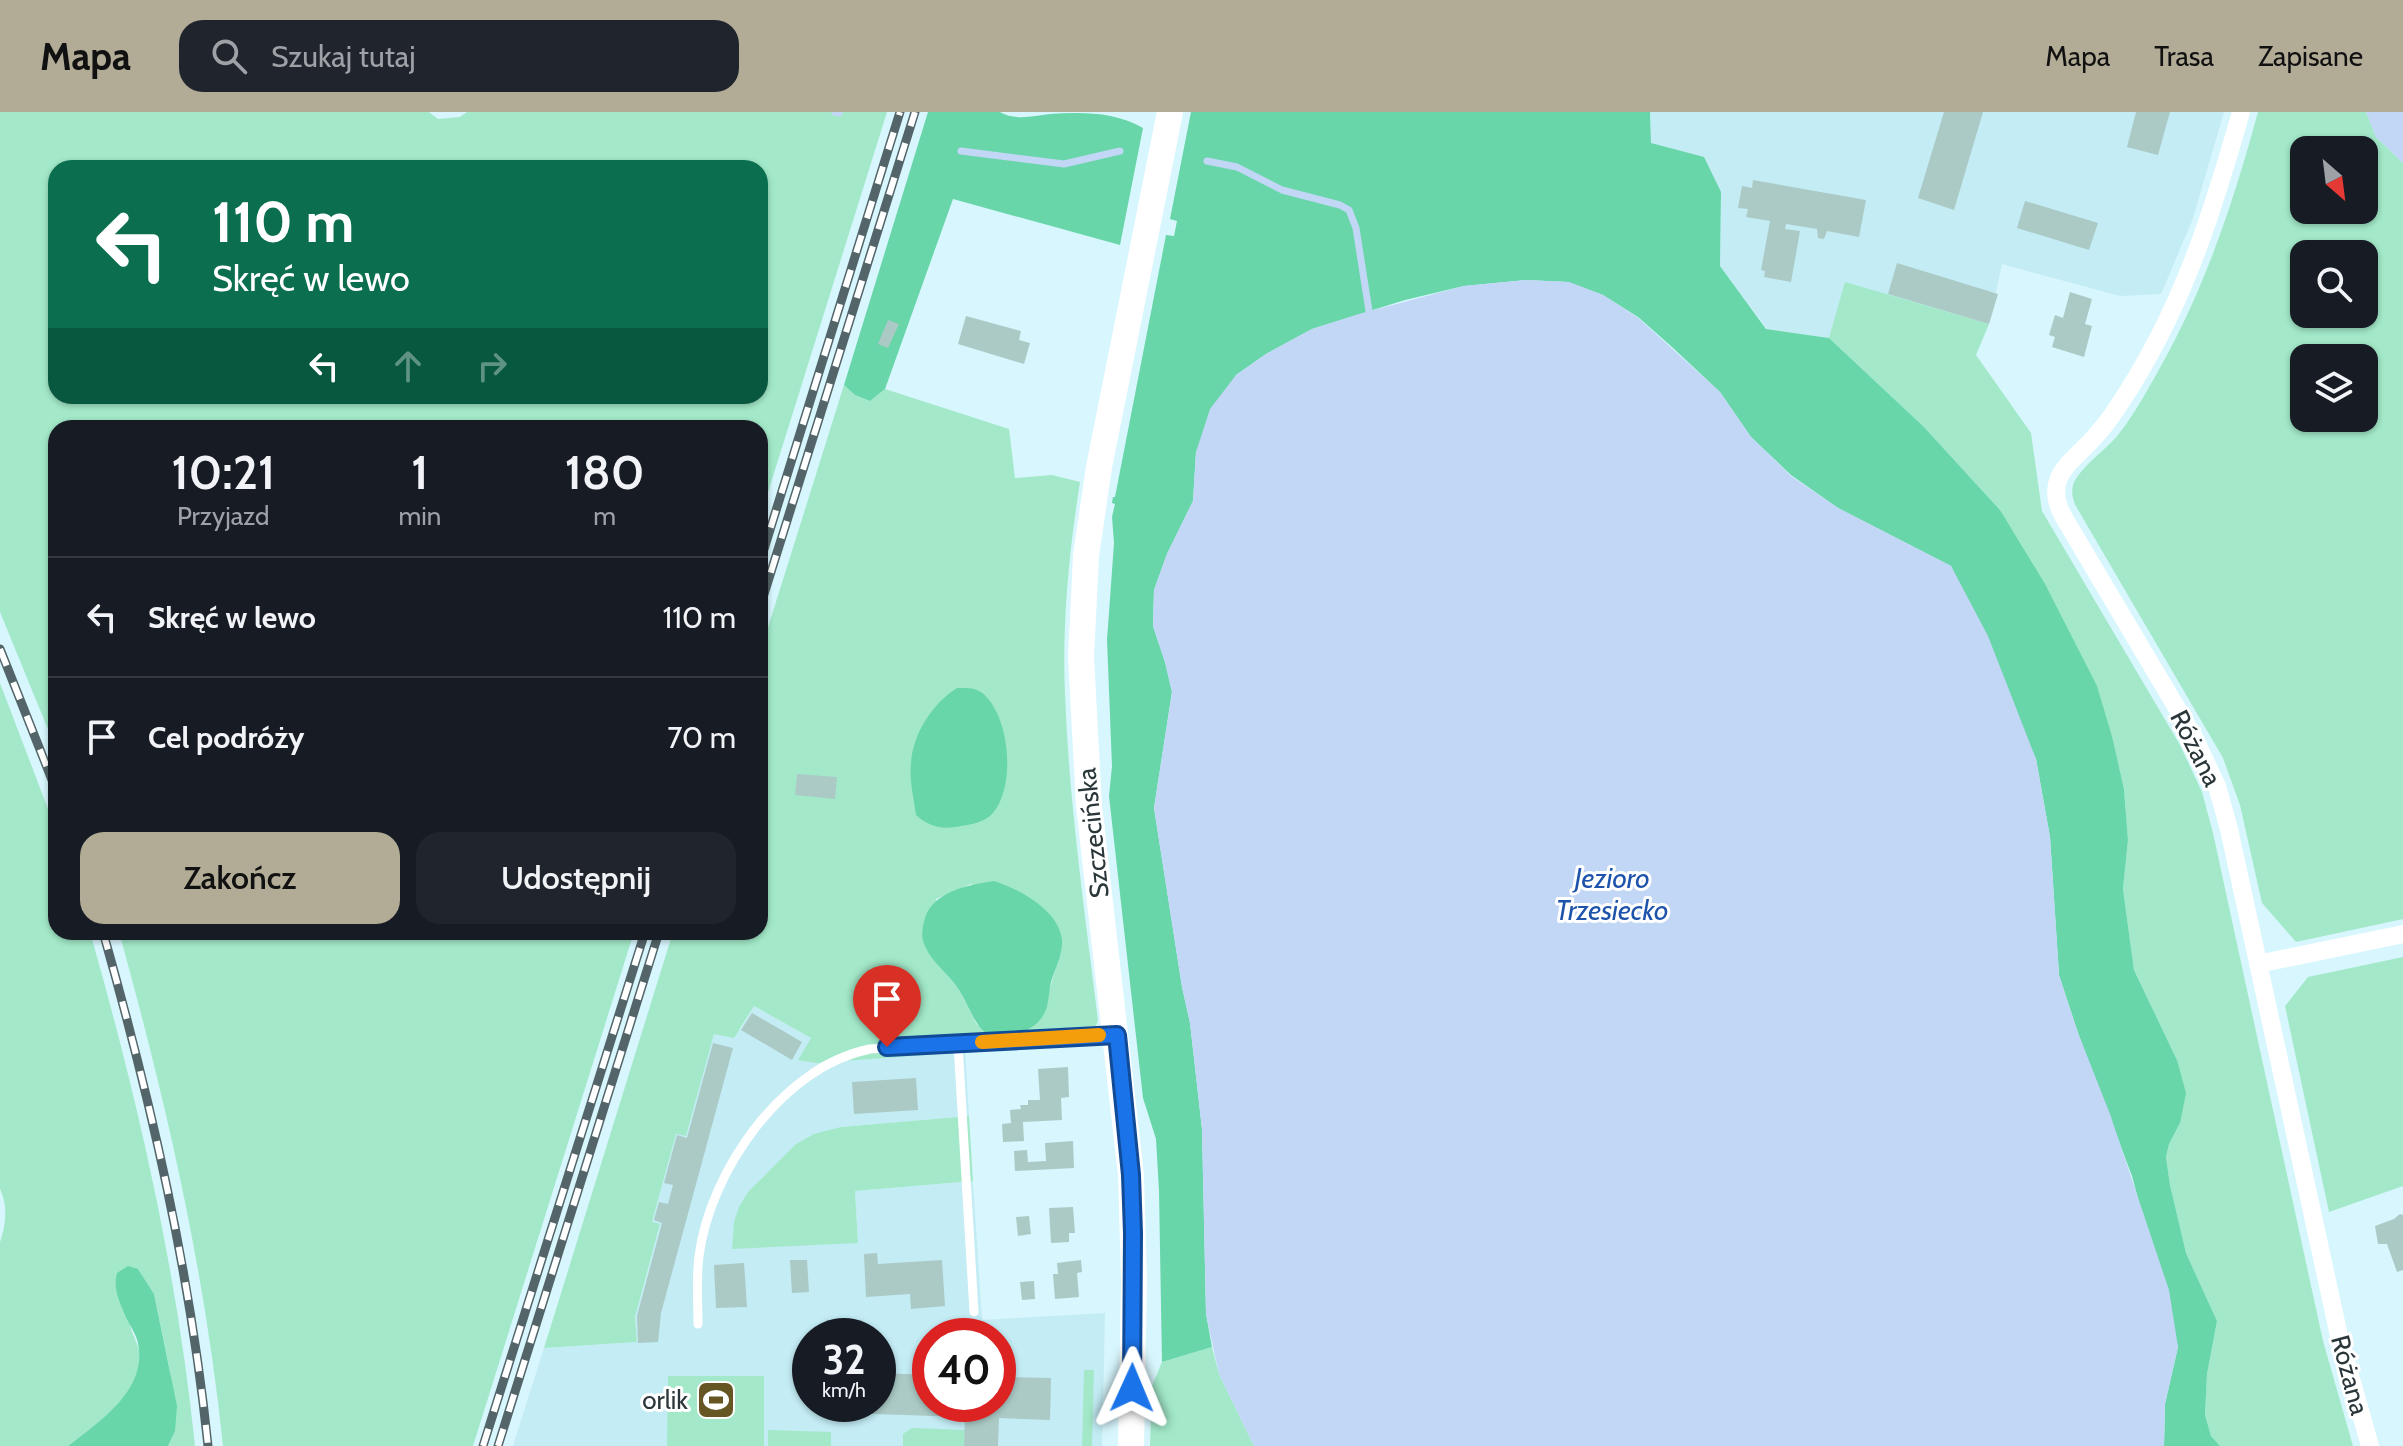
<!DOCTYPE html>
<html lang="pl">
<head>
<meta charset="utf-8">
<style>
  :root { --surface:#171b24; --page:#20242c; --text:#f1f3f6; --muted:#9ea1a6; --line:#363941; --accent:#b2ac97 }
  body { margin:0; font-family:Cabin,sans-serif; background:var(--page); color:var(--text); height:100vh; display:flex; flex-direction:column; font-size:30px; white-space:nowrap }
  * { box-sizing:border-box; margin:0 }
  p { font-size:26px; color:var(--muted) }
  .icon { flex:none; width:44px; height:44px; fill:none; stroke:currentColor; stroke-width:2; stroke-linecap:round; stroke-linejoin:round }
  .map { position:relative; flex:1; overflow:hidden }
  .sheet { position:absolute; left:48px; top:308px; width:720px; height:520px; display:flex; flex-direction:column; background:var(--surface); border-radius:24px; box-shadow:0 2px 6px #0004 }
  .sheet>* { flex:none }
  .hud { position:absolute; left:48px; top:48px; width:720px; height:244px; border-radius:24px; box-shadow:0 2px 6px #0004; background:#0b6e4f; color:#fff; overflow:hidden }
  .needle { width:52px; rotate:152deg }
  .buttons { position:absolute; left:2290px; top:24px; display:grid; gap:16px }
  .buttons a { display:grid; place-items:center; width:88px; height:88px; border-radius:16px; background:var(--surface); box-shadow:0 2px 6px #0004; font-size:40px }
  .speed { position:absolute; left:792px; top:1206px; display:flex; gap:16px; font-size:40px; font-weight:700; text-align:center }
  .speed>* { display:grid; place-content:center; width:104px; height:104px; border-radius:50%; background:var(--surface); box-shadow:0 2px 6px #0004; line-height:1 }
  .speed small { font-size:20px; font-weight:400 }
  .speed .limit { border:12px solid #d22; background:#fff; color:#111 }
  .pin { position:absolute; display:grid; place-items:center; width:68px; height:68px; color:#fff; margin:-82px -34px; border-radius:50% 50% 50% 0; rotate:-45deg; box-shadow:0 0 8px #0007 }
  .pin .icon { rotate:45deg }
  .me { position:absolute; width:88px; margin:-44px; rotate:1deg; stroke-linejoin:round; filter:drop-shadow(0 0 6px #0008) }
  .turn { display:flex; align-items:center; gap:28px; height:168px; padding:0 32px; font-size:36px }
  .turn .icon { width:104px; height:104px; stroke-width:2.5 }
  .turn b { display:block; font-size:56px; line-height:68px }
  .lanes { display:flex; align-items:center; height:76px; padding:0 32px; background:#0003; justify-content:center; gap:40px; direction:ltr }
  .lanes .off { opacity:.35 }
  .eta { display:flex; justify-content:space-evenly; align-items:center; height:136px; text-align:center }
  .eta b { font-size:48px; font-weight:600; line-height:56px }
  .cta { display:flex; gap:16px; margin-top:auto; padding:16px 32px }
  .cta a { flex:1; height:92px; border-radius:24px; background:var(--accent); color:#111; font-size:32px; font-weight:600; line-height:92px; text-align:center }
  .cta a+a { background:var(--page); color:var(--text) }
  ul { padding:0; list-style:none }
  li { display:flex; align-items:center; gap:24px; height:120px; padding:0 32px; border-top:2px solid var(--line) }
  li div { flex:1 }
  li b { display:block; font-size:30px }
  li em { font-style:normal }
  header { display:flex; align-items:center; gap:48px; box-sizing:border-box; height:112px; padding:0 40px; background:var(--accent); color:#111 }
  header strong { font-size:38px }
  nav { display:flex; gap:44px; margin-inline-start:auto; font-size:28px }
  .search { width:560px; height:72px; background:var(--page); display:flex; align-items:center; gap:20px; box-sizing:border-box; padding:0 28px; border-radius:24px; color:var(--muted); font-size:30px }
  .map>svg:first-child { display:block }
  .built { fill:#c3ecf4; fill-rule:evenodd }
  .green { fill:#a3e9c9; fill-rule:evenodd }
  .forest { fill:#68d6a9 }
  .water { fill:#c2d6f5 }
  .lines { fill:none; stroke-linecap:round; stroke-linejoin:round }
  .stream { stroke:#c2d6f5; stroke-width:7 }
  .building { fill:#abcac6 }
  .lane { stroke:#fff; stroke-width:9 }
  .street { stroke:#fff; stroke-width:18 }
  .secondary { stroke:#fff; stroke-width:26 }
  .rail-casing { stroke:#546569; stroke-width:9 }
  .rail { stroke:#fff; stroke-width:6; stroke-dasharray:18; stroke-linecap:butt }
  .route-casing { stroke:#114b97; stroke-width:20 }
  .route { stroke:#1a73e8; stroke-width:14 }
  .slow { stroke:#f59e0b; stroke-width:14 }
  .labels { text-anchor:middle; stroke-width:6; stroke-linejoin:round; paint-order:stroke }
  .street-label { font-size:26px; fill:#2a3639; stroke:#fff }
  .poi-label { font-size:26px; fill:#2a3639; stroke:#fff; text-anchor:end }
  .water-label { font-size:28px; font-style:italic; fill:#1e53ab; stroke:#fff }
</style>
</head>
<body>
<header>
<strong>Mapa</strong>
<div class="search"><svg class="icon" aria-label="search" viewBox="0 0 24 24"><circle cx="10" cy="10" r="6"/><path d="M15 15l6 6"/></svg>Szukaj tutaj</div>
<nav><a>Mapa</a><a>Trasa</a><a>Zapisane</a></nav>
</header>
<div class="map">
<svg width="2403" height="1334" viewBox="0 0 2403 1334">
  <rect width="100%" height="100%" fill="#d7f6fd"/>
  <g class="built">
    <path d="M1650,0H2224L2192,109L2161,182L2120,184L2002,152L1989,212L1846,171L1829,226L1767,217L1720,154L1721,80L1651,31Z"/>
    <path d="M754,894L811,926L799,947L835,950L965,938L969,1004L841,1015L796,1032L787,1044L761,1066L858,1131L855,1079L973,1069L982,1208L1105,1201L1102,1334H513L544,1236L637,1230L635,1205L660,1113L652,1110L676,1022L686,1024L714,921L740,918ZM810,1224H878V1292H810ZM930,1224H998V1292H930Z"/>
  </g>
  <g class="green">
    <path d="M0,0H429L438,7L460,5L467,0H887L760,406V316H56V637L0,500ZM56,56H760V284H56Z"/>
    <path d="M2258,0H2366L2376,25L2403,51V807L2296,830L2262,791L2240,693L2223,646L2077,396C2073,389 2071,381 2073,373C2078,357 2107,337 2118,323C2129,309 2139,293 2148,277C2202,185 2230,102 2258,0ZM2304,38H2364V98H2304ZM2304,142H2364V202H2304ZM2304,246H2364V306H2304Z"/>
    <path d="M1845,170L1989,212L1976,243L2031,321L2042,399L2180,633L2202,680L2213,721L2323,1229L2353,1334H2220L2211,1324L2205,1303L2207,1262L2217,1209L2186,1141L2170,1073L2166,1045L2169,1032L2180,1011L2177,948L2134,858L2123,777L2128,728L2124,677L2113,628L2000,398L1924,315L1829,226Z"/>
    <path d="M844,273L855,283L870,289L885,277L1009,317L1015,366L1052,363L1080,370C1069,440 1062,511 1065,582C1069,692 1085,801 1098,909L1089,931L816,951L798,948L811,926L754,894L734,926L714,922L686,1024L676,1022L652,1110L660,1112L635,1205L637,1230L544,1236L673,820H760V541ZM971,772L1061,840L1049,879L1047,895L977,913L958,876L937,851L936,787Z"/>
    <path d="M0,571L56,718V820H90C138,988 177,1159 195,1334H168L175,1319L170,1259L154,1182L138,1157C136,1170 127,1201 130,1213C133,1226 141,1235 140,1249C137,1286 94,1314 68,1334H0V1130C6,1113 8,1093 0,1077Z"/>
    <path d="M119,820H634L473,1334H223C205,1159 166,989 119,820Z"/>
    <path d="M2403,845V1074L2329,1100L2285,894L2308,865Z"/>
    <path d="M969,1004L973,1069L855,1079L858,1131L732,1137L734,1110L739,1095L748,1080L796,1032L814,1022L841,1015Z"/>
    <path d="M1212,1235L1219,1262L1254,1334H1150L1152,1274L1162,1250Z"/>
    <path d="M1084,1258H1094L1092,1334H1082Z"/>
    <path d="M668,1264H764V1334H667Z"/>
    <path d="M912,1316L965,1318L964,1334H903V1322Z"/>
    <path d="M768,1318L831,1320V1334H768Z"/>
  </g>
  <g class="forest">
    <path d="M928,0H1000C1016,9 1033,4 1050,2C1084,0 1114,0 1143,16L1120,133L953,87L885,277L870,289L855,283L844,273Z"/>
    <path d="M1191,0H1650L1651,31L1704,45L1721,80L1720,154L1766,217L1829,226L1924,315L2000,398L2045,472L2097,574L2113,628L2124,677L2128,728L2123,777L2134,858L2177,948L2186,981L2180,1011L2169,1032L2166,1045L2170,1073L2186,1141L2217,1209L2207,1262L2205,1303L2211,1324L2220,1334H2164L2165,1292L2178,1235L2132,1064L2078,921L2059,863L2050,725L2036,647L1951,454L1838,396L1791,363L1751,325L1720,280L1672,235L1638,205L1603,183L1568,170L1526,168L1464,174L1405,188L1312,217L1266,242L1236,263L1196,340L1193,389L1167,442L1154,478L1153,514L1165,550L1172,580L1154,696L1182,875L1190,911L1202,1017L1206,1202L1212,1235L1162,1250L1159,1079L1156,1027L1143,986L1109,684L1112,654L1107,528L1114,431L1112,405L1115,392L1112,391L1113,385H1115L1166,123L1174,124L1177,109L1170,107Z"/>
    <path d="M957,576C966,576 973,575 981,580C1011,602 1017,679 990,704C983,710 970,713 961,714C943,718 929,715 916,703C914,687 909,668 911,651C913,621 933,591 957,576Z"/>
    <path d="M994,769C1019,777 1059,798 1062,828C1063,842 1055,857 1051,870C1049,878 1049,887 1047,895C1038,921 1015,923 990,924C974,914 969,894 959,878C950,863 932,851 925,834C921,826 922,818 924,810C930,780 967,773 994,769Z"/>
    <path d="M128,1154L138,1157L154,1182L177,1294L175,1319L168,1334H68C100,1309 148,1278 138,1231C136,1222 129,1212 125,1203C119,1188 113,1177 117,1161Z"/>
  </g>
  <g class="water">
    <path d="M2366,0H2403V51L2376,25Z"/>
    <path d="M1526,168L1569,170L1603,183L1637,205L1720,280L1751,325L1791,364L1838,396L1951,454L1988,524L2036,647L2050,725L2059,863L2078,921L2110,1002L2169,1178L2178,1235L2165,1292L2164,1334H1254L1219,1262L1206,1202L1202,1017L1190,911L1182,875L1154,696L1172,580L1165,550L1153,514L1154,478L1167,442L1193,389L1196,340L1210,297L1236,263L1266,242L1312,217L1359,202L1464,174Z"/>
  </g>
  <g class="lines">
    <g class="stream">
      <path d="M835,0L839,1"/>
      <path d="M961,39L1064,52L1120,39"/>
      <path d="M1207,49L1237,55L1282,78L1340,93L1349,98L1356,116L1369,199"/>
    </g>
  </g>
  <g class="building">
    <path d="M1944,0H1983L1954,98L1918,86Z"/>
    <path d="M2136,0H2170L2158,43L2127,35Z"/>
    <path d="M1753,68L1866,88L1859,125L1827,119L1824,127L1818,126L1817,117L1786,112L1785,117L1800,119L1791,170L1764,165L1765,159L1761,158L1770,109L1746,105L1748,97L1738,96L1742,74L1752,76Z"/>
    <path d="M2025,89L2098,111L2089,138L2017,116Z"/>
    <path d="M1897,151L1998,182L1989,212L1888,182Z"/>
    <path d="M2070,180L2092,187L2085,212L2092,214L2084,245L2052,235L2055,225L2049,223L2055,203L2063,206Z"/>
    <path d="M966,204L1021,219L1019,228L1030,231L1024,252L958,232Z"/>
    <path d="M888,208L899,212L888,236L878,232Z"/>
    <path d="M797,662L837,665L835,687L795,683Z"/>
    <path d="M752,901L802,930L792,948L741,918Z"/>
    <path d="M713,931L733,936L661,1201L658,1230L638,1231L637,1204L662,1111L654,1108L659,1090L668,1092L673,1073L664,1071L677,1023L687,1026Z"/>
    <path d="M1068,955L1069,985L1061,986L1062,1008L1023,1010L1024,1029L1003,1030L1002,1012L1011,1011L1010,998L1021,997L1020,993H1028V988H1040L1038,957Z"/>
    <path d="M916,966L918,998L854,1002L852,970Z"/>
    <path d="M1073,1029L1074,1056L1015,1059L1014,1039L1027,1038L1028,1050L1046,1049L1045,1031Z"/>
    <path d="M1073,1095L1075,1121H1069V1130L1051,1131L1049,1096Z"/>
    <path d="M2400,1102L2403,1103V1158L2397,1160L2387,1132H2378L2375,1114L2394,1107Z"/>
    <path d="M1029,1104L1031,1122L1018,1124L1016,1105Z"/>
    <path d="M877,1141L878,1152L942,1148L945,1194L911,1197L910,1182L866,1185L864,1142Z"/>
    <path d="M790,1148H807L809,1180L792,1181Z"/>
    <path d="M1081,1148L1082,1160L1077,1161L1079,1185L1055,1187L1053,1162H1058L1057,1151Z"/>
    <path d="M744,1151L747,1195L716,1196L714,1153Z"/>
    <path d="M1034,1169L1035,1187L1022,1188L1020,1170Z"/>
    <path d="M878,1261L930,1263V1292H998V1265L1051,1266L1050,1308L999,1306L998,1334H964L965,1305L813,1300V1292H878Z"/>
  </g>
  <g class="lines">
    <g class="lane">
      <path d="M958,932L974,1200"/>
      <path d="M698,1212C698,1190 696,1166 699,1144C710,1059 783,954 870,937L1113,923"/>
    </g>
    <g class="street">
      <path d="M2241,0C2211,106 2181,200 2119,293C2110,307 2100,320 2088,332C2065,355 2045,369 2063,404L2194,625L2217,674L2229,717L2339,1224L2370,1334"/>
      <path d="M2258,852L2403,822"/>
    </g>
    <path class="secondary" d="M1131,1334L1134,1169L1131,1063L1089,694L1081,545L1086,444L1099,355L1170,0"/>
    <g class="rail-casing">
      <g id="rail">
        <path d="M760,450L900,0"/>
        <path d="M760,495L915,0"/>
        <path d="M0,537L56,678"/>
        <path d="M103,820C151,989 190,1159 208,1334"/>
        <path d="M483,1334L645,820"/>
        <path d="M498,1334L659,820"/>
      </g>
    </g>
    <use href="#rail" class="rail"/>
  </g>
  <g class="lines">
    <g class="route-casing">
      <path id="route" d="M887,935L1117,923L1131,1063L1133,1121L1132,1276"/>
    </g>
    <use href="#route" class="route"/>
    <path class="slow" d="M982,930L1099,923"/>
  </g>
  <defs>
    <g id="stadium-square" transform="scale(2)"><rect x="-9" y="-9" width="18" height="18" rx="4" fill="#655623" stroke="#fff"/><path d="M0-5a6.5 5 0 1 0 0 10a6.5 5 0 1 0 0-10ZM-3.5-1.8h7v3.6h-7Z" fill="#fff"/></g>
  </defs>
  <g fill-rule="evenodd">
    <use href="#stadium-square" x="716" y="1288"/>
  </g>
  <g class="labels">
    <g class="street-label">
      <text transform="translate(2196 636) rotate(63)" y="9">Różana</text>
      <text transform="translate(1093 721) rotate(-96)" y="9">Szczecińska</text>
      <text transform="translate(2350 1263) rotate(75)" y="9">Różana</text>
    </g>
    <g class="poi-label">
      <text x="688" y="1297">orlik</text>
    </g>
    <g class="water-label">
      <text x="1612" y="776">Jezioro<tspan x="1612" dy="32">Trzesiecko</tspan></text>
    </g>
  </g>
</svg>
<div class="buttons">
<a><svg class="needle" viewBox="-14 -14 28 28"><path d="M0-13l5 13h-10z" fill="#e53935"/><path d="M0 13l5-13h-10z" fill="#9ea1a6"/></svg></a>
<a><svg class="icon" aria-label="search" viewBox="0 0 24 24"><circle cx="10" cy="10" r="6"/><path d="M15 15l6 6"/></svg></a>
<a><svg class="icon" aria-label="layers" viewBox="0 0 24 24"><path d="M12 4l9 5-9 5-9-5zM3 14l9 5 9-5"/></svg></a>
</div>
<div class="speed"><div>32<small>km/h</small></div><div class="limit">40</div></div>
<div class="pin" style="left:887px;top:935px;background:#d93025"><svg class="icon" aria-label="arrive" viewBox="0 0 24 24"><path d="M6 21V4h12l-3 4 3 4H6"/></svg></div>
<svg class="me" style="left:1132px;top:1276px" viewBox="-20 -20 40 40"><path d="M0-17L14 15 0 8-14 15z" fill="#1a73e8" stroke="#fff" stroke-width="4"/></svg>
<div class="hud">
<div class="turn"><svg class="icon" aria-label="left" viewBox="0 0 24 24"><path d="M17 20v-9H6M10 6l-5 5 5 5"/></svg><div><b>110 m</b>Skręć w lewo</div></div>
<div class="lanes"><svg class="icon" aria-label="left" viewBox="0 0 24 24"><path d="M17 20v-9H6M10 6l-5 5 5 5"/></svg><svg class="icon off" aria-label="ahead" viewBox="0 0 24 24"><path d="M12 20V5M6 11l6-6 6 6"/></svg><svg class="icon off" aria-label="right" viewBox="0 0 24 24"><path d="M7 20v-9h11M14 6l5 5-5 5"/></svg></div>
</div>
<section class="sheet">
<div class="eta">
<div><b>10:21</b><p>Przyjazd</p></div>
<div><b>1</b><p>min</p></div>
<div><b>180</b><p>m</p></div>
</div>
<ul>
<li><svg class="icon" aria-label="left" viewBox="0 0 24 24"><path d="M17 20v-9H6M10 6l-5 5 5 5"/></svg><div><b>Skręć w lewo</b></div><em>110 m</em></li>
<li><svg class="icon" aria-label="arrive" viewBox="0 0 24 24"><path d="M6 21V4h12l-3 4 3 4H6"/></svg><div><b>Cel podróży</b></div><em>70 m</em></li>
</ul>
<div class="cta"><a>Zakończ</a><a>Udostępnij</a></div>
</section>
</div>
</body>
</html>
